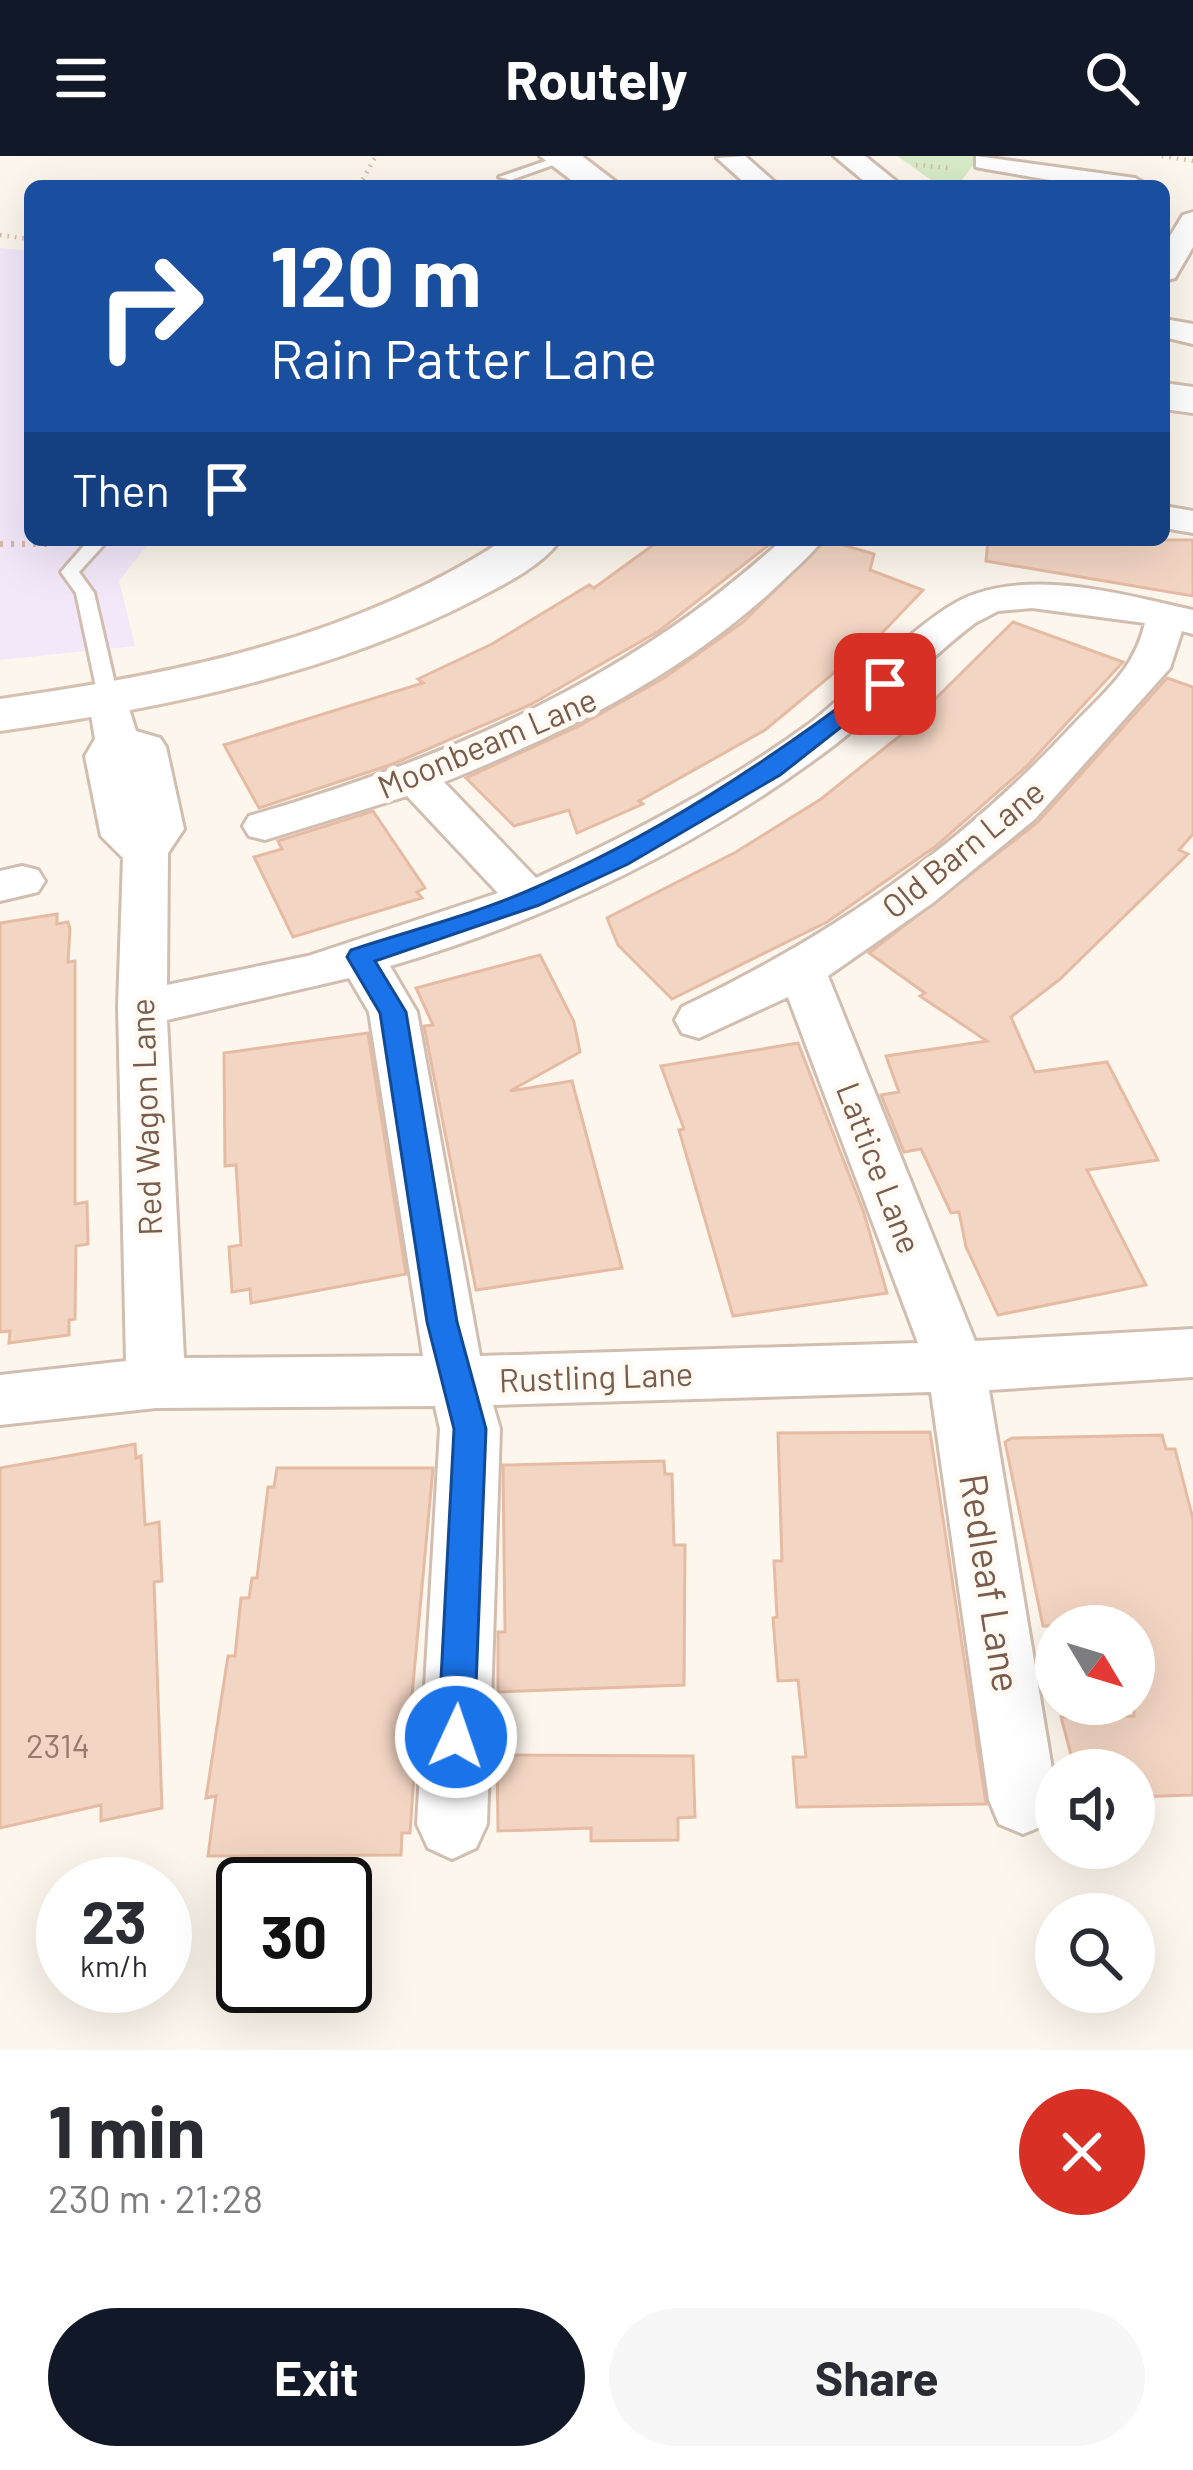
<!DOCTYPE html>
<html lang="en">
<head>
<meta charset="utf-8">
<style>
  :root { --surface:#fff; --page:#f7f7f7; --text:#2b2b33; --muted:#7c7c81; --accent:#111827 }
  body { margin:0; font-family:Barlow,sans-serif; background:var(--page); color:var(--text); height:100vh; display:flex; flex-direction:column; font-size:45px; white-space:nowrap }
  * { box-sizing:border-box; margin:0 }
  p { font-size:39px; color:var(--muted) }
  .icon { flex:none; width:66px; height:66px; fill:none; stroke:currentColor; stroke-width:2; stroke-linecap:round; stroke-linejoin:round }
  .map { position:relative; height:1894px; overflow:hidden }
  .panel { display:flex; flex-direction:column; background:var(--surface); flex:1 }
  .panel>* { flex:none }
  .top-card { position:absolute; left:24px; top:24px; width:1146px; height:366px; border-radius:18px; box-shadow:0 12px 48px #0002; background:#1a4fa0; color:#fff; overflow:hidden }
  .needle { width:78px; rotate:128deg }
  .buttons { position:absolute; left:1035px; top:1449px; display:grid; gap:24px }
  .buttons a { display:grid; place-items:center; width:120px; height:120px; border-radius:50%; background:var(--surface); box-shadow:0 12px 48px #0002; font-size:60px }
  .speed { position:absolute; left:36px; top:1701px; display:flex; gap:24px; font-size:60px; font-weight:700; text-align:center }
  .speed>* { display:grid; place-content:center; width:156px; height:156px; border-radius:50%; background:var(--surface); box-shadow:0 12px 48px #0002; line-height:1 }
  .speed small { font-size:30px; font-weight:400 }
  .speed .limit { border:6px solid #111; border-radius:18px; background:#fff; color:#111 }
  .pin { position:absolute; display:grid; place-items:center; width:102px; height:102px; color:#fff; margin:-51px; border-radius:24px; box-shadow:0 6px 18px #0006 }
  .me { position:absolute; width:132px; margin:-66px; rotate:3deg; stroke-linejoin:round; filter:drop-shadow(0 0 9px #0008) }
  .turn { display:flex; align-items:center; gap:42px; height:252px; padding:0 48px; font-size:54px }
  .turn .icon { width:156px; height:156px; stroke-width:2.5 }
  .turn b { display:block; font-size:84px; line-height:102px }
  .then { display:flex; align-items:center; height:114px; padding:0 48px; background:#0003; gap:24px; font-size:45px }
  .round { display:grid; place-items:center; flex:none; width:126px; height:126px; border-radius:63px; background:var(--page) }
  .head { display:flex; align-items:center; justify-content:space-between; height:204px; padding:0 48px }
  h1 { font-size:72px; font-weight:700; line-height:90px }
  .action { display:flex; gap:24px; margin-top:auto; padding:24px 48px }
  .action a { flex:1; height:138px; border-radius:72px; background:var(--accent); color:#fff; font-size:48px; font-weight:700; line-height:138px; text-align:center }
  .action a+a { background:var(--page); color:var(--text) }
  header { display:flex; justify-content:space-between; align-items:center; height:156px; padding:0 48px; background:var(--accent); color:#fff; font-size:54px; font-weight:700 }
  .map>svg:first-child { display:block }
  .education { fill:#f3e8fa }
  .green { fill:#d8ecc9 }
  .building { fill:#f3d5c3; stroke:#e6bba3; stroke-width:3 }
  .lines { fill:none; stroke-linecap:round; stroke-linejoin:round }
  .lane-casing { stroke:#d1beb0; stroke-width:6 }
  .street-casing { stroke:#d1beb0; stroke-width:6 }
  .secondary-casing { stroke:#d6c0b0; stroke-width:6 }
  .path-far1 { stroke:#d9b8a5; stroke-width:4.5; stroke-dasharray:1.5 6; stroke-linecap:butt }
  .path { stroke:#d9b8a5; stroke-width:6; stroke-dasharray:3 8; stroke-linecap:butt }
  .lane { fill:#fff; fill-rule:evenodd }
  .street { fill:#fff; fill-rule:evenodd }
  .secondary { fill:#fff; fill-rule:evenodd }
  .route { fill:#1a73e8; stroke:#114b97; stroke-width:3 }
  .labels { text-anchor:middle; stroke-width:10; stroke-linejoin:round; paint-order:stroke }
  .street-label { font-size:33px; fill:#7a5c4d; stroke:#fffaf3 }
  .near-number-label { font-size:33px; fill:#987a6a }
  .near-street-label { font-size:39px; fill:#7a5c4d; stroke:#fffaf3 }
</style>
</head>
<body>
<header><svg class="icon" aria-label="menu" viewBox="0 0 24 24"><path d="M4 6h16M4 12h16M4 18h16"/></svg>Routely<svg class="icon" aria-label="search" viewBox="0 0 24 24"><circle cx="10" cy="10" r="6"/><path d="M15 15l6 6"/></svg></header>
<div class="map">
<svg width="1193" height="1894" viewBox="0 0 1193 1894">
  <rect width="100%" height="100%" fill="#fdf6ec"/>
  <path class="education" d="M0,92L30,95V384H151L119,425L135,490L0,504Z"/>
  <path class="green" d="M897,0H980L958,29L934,26Z"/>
  <g class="building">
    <path d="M660,384H775L659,475L530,549L393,608L259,652L224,589L423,527L418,523L492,488L589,429L594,432Z"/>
    <path d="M826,384L874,398L870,414L923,434L881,478L765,574L639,645L643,648L577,677L569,654L514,670L466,622L579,570L664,522L743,466Z"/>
    <path d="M988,384H1193V440L986,405Z"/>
    <path d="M1013,466L1123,506L1027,610L936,690L827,766L672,843L618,789L607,762L736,696L821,643L932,554L926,552Z"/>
    <path d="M1167,522L1193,531V678L1179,694L1188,698L1060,823L1011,861L1035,916L1107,906L1158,1004L1087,1014L1146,1129L998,1159L966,1091L959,1056L951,1057L921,993L904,996L881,939L899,936L886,900L987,885L920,840L925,837L869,797L1038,666Z"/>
    <path d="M373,655L425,732L417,736L422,742L293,781L254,701L282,693L278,685Z"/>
    <path d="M57,758V768L68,766L70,773L68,806L75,805V1048L87,1046L88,1088L76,1090L75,1163L69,1164V1179L9,1187L10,1175L0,1176V767Z"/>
    <path d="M540,799L574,866L580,896L510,935L572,925L622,1112L476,1134L424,870L433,869L416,832Z"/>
    <path d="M368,877L406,1118L251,1147L250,1133L232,1136L229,1091L241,1089L236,1009L225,1010L224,897Z"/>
    <path d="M798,887L864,1057L887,1137L733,1160L679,974L684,973L661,910Z"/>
    <path d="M930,1276L986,1648L797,1651L793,1601H806L798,1524L778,1525L773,1462L777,1461L774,1405H782L778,1277Z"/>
    <path d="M1162,1279L1166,1293H1175L1193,1363V1639L1134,1641V1614H1075L1061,1561L1134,1560V1470H1043L1005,1286L1012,1282Z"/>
    <path d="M135,1288L136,1302L141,1300L145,1369L159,1366L162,1425L154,1426L162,1652L101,1665V1649L0,1672V1312Z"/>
    <path d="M664,1305L665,1318H672L674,1389H685L684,1529L498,1536V1476H505L503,1309Z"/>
    <path d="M277,1312H433L406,1604H415L410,1677H402L401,1699L208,1700L216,1640L206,1642L228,1500H235L241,1442H249L252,1422H257L268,1331H274Z"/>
    <path d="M497,1599L693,1600L695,1661L678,1662V1684L591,1685V1672L498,1675Z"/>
  </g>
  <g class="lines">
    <g class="lane-casing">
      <g id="lane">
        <path d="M560,0L570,3L511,24L499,21Z"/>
        <path d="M89,384H108L79,416L94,437L119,545L109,551L99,545L76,437L61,416Z"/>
      </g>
    </g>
    <g class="street-casing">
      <g id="street">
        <path d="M745,0L779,30H748L717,2Z"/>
        <path d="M834,0H865L902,30H870Z"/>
        <path d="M976,0L1135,22L1149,30H1085L986,13L976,11Z"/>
        <path d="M1193,56V91L1175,122L1164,125V90L1183,59Z"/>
        <path d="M1164,163L1193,168V188L1164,181Z"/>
        <path d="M1164,350L1193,355V377L1164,372Z"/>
        <path d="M782,384H822C810,401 792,415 777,430C682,519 563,578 444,626L536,722C631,678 724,630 809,568C853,535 929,452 975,438C1043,415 1125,439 1193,454V478L1182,475L1170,512L1035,663L934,746L828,820L975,1185L1193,1173V1221L989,1234L1056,1637L1047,1668L1023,1678L999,1668L989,1644L931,1236L493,1249L500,1273L487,1668L476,1692L452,1703L428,1692L417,1668L440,1273L435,1250L156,1252L0,1269V1219L126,1205L118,851L123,702L101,680L85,600L95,583L90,552L96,543H126L136,575L160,582L166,591L184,673L168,697L167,829L308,800L498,737L407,640L265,684L249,680L243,670L249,660C448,602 628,525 782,384ZM1032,452L1145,467C1134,514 1105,535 1073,569C959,692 833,779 682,851L675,864L682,877L699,882L788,841L918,1187L480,1200L417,856L390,810C548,764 705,688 837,587C885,550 926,504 975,467L998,455ZM349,822L369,856L423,1200L184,1202L167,864Z"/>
        <path d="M22,710L38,714L45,725L38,736L0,745V715Z"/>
      </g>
    </g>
    <g class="secondary-casing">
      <g id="secondary">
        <path d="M540,0H582L621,30H579Z"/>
        <path d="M1164,227L1193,231V257L1164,253Z"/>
        <path d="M504,384H560C543,409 505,428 478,442C329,519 164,552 0,575V543C176,518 352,483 504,384Z"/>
      </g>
    </g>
    <g class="path-far1">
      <path d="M1162,0L1193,5"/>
      <path d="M916,9L948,12"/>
      <path d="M359,30L376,0"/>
      <path d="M0,79L30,83"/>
    </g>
    <path class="path" d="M0,388H50"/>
    <use href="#lane" class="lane"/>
    <use href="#street" class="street"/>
    <use href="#secondary" class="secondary"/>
  </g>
  <path class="route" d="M877,523L896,528L780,619L628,708L539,749L375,805L406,856L457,1166L486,1273L474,1581L469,1593L456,1598L443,1593L438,1581L454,1273L427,1166L380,857L347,801L351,794C408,775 469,760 525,736C653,682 767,606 877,523Z"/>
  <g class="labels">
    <g class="street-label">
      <text transform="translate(487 587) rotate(-23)" y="12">Moonbeam Lane</text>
      <text transform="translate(963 693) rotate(-39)" y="12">Old Barn Lane</text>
      <text transform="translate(146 961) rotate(-92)" y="12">Red Wagon Lane</text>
      <text transform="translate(879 1012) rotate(69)" y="12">Lattice Lane</text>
      <text transform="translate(596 1221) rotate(-2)" y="12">Rustling Lane</text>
    </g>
    <g class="near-number-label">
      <text x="58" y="1602">2314</text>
    </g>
    <g class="near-street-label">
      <text transform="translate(990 1427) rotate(81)" y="14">Redleaf Lane</text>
    </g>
  </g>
</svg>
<div class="buttons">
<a><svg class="needle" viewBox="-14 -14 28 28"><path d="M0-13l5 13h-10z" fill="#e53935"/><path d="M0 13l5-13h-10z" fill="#7c7c81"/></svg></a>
<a><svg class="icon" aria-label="sound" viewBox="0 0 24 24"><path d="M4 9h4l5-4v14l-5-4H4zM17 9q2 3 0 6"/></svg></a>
<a><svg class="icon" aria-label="search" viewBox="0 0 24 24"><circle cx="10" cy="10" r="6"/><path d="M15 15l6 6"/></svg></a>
</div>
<div class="speed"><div>23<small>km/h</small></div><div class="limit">30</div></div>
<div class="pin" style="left:885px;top:528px;background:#d93025"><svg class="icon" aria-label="arrive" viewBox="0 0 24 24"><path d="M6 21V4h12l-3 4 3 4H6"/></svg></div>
<svg class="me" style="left:456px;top:1581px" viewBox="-20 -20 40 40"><circle r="17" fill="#1a73e8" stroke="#fff" stroke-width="3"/><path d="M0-11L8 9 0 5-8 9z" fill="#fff"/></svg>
<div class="top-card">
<div class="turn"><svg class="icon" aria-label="right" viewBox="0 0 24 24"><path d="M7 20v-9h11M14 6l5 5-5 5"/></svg><div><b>120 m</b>Rain Patter Lane</div></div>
<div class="then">Then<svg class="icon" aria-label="arrive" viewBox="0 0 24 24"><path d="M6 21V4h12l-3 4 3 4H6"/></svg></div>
</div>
</div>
<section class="panel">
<div class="head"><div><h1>1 min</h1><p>230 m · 21:28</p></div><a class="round" style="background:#d93025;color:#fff"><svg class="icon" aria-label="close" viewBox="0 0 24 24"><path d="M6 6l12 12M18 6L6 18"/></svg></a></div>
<div class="action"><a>Exit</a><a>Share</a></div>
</section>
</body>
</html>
